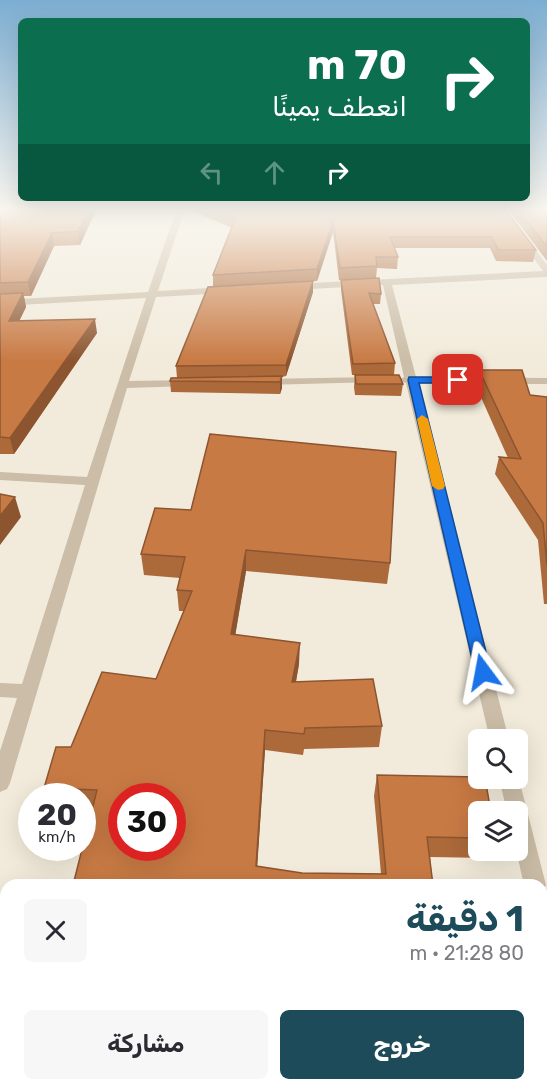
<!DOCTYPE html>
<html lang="ar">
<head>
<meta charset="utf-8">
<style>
  :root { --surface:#fff; --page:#f7f7f7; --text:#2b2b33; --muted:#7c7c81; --accent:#1d4b59 }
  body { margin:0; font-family:Rubik,Vazirmatn,sans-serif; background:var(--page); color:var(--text); direction:rtl; height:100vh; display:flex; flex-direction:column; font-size:22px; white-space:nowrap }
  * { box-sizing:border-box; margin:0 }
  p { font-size:20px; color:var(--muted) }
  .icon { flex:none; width:33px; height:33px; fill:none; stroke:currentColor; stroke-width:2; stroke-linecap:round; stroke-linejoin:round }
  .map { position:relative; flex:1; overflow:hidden; direction:ltr }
  .details { position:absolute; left:0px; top:879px; width:548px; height:212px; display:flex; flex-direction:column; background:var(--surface); border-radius:18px 18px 0 0; box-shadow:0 6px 24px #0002; direction:rtl }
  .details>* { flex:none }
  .guide { position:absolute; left:18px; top:18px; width:512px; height:183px; border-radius:9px; box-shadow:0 6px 24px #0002; direction:rtl; background:#0b6e4f; color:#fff; overflow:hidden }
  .tools { position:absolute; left:468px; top:729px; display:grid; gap:12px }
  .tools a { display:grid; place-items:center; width:60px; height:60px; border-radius:9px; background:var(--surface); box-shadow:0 6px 24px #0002; font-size:30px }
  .speed { position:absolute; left:18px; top:783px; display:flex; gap:12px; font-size:30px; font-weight:700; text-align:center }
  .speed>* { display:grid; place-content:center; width:78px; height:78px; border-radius:50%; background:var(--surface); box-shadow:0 6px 24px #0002; line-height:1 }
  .speed small { font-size:15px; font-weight:400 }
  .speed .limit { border:9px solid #d22; background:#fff; color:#111 }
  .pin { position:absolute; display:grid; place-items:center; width:51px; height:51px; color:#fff; margin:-26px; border-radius:12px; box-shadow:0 3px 9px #0006 }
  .me { position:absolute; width:66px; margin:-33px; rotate:347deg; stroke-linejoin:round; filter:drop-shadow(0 0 4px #0008) }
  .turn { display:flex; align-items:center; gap:21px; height:126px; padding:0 24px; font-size:27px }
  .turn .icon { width:78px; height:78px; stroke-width:2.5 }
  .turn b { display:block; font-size:42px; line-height:51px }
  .lanes { display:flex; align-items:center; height:57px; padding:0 24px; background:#0003; justify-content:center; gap:30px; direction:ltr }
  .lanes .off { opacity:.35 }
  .round { display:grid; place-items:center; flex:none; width:63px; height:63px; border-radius:9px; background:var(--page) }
  .overview { display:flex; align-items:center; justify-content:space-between; height:102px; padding:0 24px }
  h1 { font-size:36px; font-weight:700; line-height:45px; color:var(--accent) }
  .primary-button { display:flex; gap:12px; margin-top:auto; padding:12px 24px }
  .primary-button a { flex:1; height:69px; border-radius:9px; background:var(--accent); color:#fff; font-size:24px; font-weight:700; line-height:69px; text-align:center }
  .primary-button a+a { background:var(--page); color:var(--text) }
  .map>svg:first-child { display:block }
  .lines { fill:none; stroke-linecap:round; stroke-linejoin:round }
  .minor { fill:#cbbda7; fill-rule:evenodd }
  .wall { fill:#ac693a }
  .shaded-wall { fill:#8c5530 }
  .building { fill:#c87a44; stroke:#8c5530; stroke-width:1.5; fill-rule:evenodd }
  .route { fill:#1a73e8; stroke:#114b97; stroke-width:1.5 }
  .slow { fill:#f59e0b }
</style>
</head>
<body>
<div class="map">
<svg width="547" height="1090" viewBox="0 0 547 1090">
  <rect width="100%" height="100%" fill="#f2ebdb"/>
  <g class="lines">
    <g class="minor">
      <path d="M177,208H185L158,291L226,287L231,290L226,293L156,297L129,381L191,380L197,383L191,386L127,388L10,783L7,789L0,792V751L17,698L0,697V683L22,684L85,485L0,480V472L87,477L146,298L0,306V300L148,292Z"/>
      <path d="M497,208H505L547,265V277L392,285L416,377L547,378V384H418L509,740H490L406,383L398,380L404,377L383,285L292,290L287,287L292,284L543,271Z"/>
      <path d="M374,377L378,378V382L263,385L257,382L263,379Z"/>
      <path d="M518,775L546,885L542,893V885H524L516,850L518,812H507L499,778H518Z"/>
      <path d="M542,902L547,904V948L542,945Z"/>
    </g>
  </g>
  <g class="wall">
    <path d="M0,208H97L80,245L54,246L31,296H24L26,307L19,321L97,333L14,454H0Z"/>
    <path d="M186,208H504L536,250L533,262L496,261L490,248H394L398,257L397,269L377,268L376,278L339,280L333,232L317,281L281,283L313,292L286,376L282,377V388L280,394L171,392L170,381L177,378L176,366L213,287V275L232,228Z"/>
    <path d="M507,208H547V261Z"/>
    <path d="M341,280L381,294L380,304H373L395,363L394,375L403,384L401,396L355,395L354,387L355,375H352L341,290Z"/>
    <path d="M479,370L530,395L547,397V604H544L538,540L495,474L499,457L508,458L476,386Z"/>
    <path d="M155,508L390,563L387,584L246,571L235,635L299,664L296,682L382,726L379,747L304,749L303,755L265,750L257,867L302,873L381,874L374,796L377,775L478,812V850H491L489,858L430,857L433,885H73L92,810L82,809V796H47L44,788L71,747L156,679L184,611H179L177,590L180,578L144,575L141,554Z"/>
    <path d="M361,1084H542L547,1090H360Z"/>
  </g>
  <g class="shaded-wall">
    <path d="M90,208H97L80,245L78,231Z"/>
    <path d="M333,221V232L317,281V269Z"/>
    <path d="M52,233L54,246L31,296L28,282Z"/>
    <path d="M313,281V292L286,376V365Z"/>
    <path d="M23,293L26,307L12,336L9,321Z"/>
    <path d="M95,319L97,333L14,454L10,438Z"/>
    <path d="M282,376V388L280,394V382Z"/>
    <path d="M15,497L21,517L0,545V516Z"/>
    <path d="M246,550V571L232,655L231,634Z"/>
    <path d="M300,643L299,664L292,703V682Z"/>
    <path d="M265,730V750L256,885V866Z"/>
  </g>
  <g class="building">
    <path d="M0,208H90L78,231L52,233L28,282L0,283Z"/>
    <path d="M210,208H504L536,250H498L492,237H390L398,257H376L377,266L340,268L333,221L317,269L213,275L235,219Z"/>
    <path d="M517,208H547V247Z"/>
    <path d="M379,278L381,294L369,293L395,363L353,364L341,280Z"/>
    <path d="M313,281L286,365L176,366L208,287Z"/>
    <path d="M23,293L9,321L95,319L10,438L0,437V294Z"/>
    <path d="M479,370H522L530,395L547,397V565L543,523L499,457L521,459Z"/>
    <path d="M355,375H399L403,384H356Z"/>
    <path d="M282,376L280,382L170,381L171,378Z"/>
    <path d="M210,434L396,452L390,563L246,550L231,634L300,643L292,682L373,679L382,726L305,728L304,734L265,730L256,866L302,873L386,874L377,775L478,777V778H485L491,812H478V838L427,837L433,885H73L97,790L44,788L56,747H71L102,672L156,679L192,591L177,590L185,557L141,554L155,508L191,510ZM122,796H172V848H122Z"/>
    <path d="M0,494L15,497L0,516Z"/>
    <path d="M542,979H544L547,996V1090H364V1084H542Z"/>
  </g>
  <linearGradient id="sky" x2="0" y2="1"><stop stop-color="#7caed2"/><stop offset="0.58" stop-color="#f9f6ef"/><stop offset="1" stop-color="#f9f6ef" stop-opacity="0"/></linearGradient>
  <rect width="547" height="361" fill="url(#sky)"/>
  <path class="route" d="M409,377H458L463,380L458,383H419L491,672L489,676L483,678L478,676L475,672L408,380Z"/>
  <path class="slow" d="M422,415L428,419L445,486L443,489L438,490L432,486L417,419Z"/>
</svg>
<div class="tools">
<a><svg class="icon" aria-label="search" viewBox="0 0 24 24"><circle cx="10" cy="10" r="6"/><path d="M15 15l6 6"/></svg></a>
<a><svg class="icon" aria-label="layers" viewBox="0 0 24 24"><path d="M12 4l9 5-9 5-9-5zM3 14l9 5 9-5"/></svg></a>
</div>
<div class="speed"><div>20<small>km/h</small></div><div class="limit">30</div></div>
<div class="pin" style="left:458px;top:380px;background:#d93025"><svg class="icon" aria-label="arrive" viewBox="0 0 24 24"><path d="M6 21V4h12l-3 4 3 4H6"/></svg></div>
<svg class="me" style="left:483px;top:672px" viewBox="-20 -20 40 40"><path d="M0-17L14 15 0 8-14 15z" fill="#1a73e8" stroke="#fff" stroke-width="4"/></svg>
<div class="guide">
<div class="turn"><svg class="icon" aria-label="right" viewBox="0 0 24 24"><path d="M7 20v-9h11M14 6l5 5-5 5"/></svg><div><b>70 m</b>انعطف يمينًا</div></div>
<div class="lanes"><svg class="icon off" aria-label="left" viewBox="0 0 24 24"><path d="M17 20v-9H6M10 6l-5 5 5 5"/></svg><svg class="icon off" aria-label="ahead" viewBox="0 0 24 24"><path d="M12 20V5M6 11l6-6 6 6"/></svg><svg class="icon" aria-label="right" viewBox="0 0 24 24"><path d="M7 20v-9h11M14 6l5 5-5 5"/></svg></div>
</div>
<section class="details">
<div class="overview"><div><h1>1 دقيقة</h1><p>80 m · 21:28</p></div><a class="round"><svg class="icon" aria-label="close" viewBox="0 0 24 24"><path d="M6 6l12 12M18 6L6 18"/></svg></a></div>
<div class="primary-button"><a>خروج</a><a>مشاركة</a></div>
</section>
</div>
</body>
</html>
